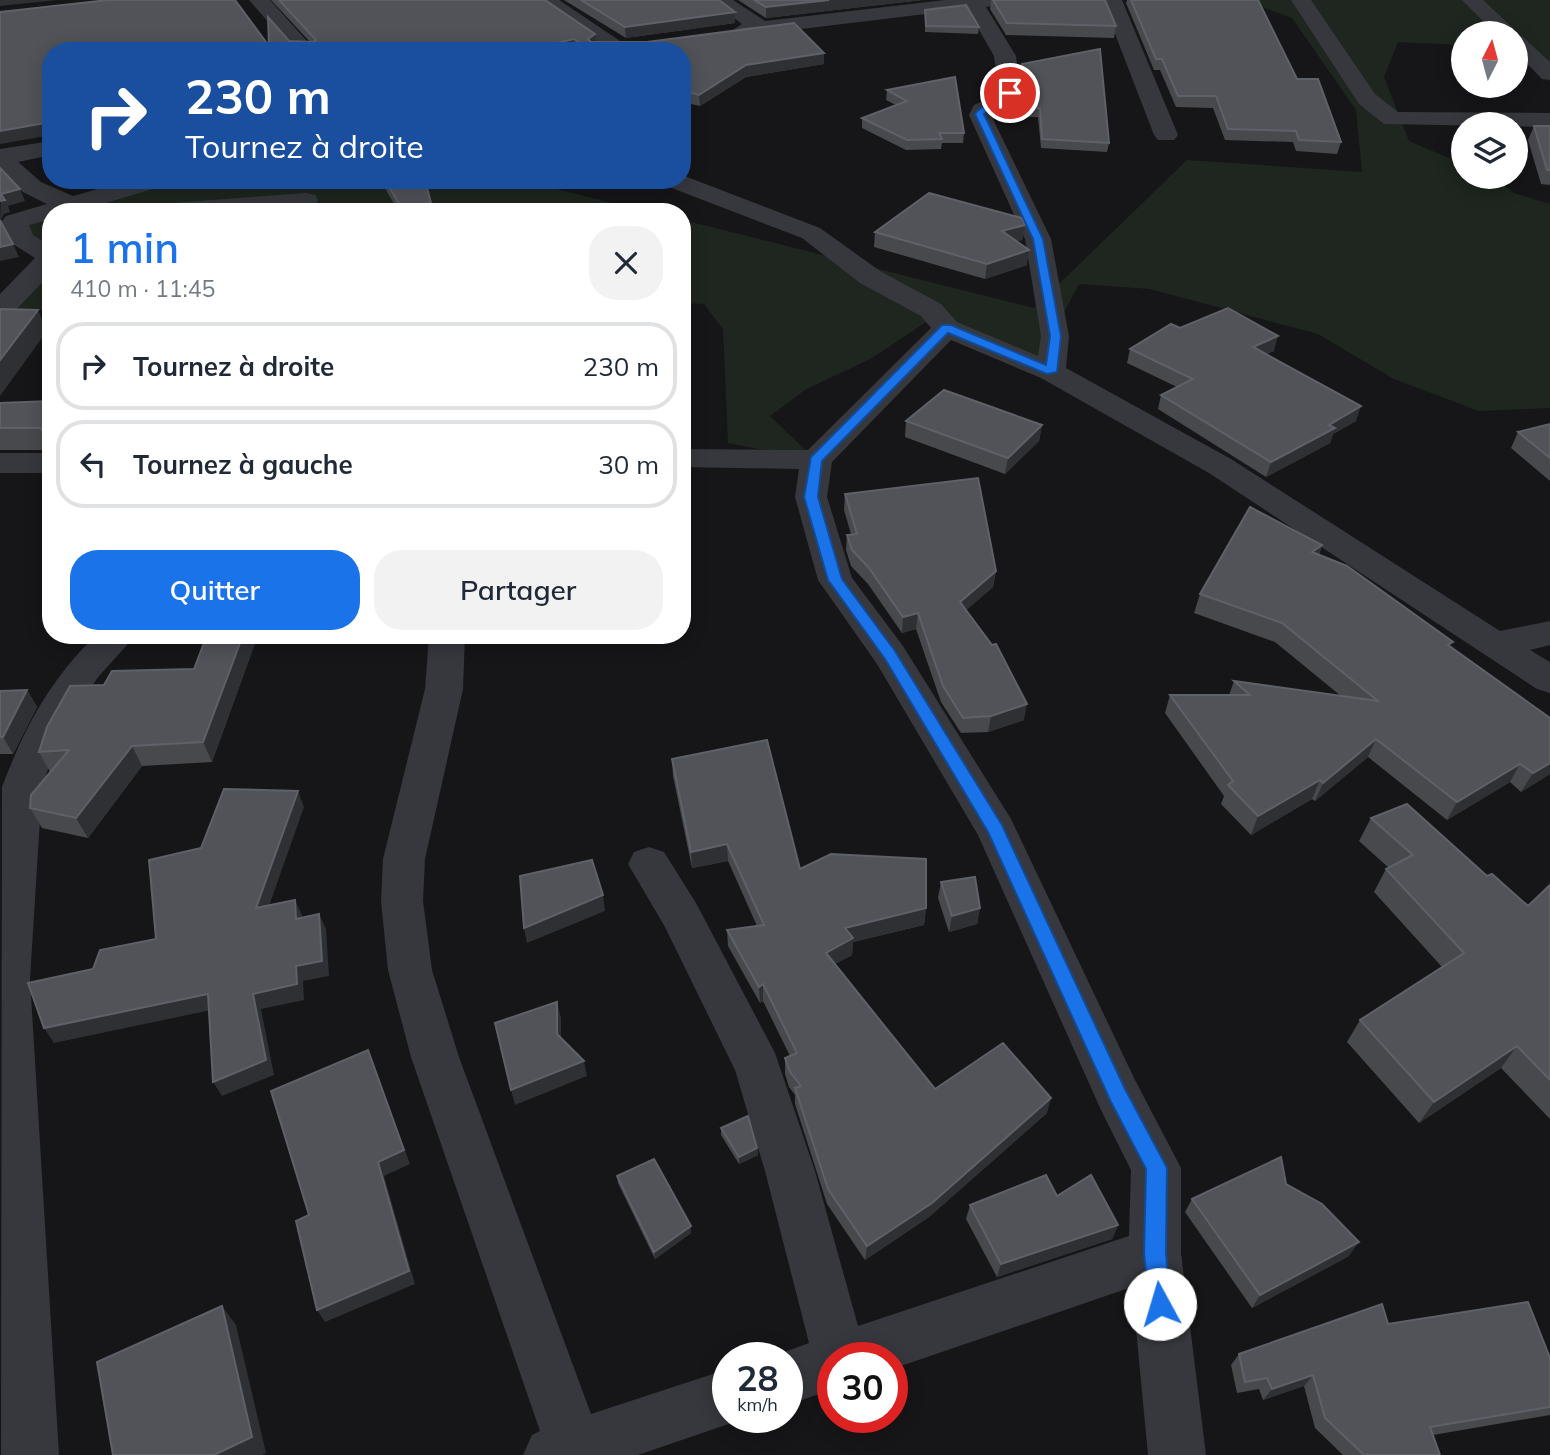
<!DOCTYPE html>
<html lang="fr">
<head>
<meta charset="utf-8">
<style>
  :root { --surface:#fff; --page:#f2f2f3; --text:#1f2937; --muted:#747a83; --line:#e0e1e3; --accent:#1a73e8 }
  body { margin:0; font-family:Mulish,sans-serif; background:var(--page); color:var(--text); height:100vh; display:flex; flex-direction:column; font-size:26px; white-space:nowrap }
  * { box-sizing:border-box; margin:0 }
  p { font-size:23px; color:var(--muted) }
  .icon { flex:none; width:38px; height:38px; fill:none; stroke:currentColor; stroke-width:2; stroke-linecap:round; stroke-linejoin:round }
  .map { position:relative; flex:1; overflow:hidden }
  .sheet { position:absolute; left:42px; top:203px; width:649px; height:441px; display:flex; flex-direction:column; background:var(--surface); border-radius:28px; box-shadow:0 4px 18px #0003 }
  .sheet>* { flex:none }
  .hud { position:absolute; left:42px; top:42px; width:649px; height:147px; border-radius:28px; box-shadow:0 4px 18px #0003; background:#1a4fa0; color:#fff; overflow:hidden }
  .needle { width:46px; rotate:6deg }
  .tools { position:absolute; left:1451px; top:21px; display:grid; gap:14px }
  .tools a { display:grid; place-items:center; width:77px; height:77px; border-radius:50%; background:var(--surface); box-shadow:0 4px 18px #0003; font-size:35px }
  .speed { position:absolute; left:712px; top:1342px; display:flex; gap:14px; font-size:35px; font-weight:700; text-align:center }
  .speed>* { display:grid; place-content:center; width:91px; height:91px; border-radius:50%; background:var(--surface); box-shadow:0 4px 18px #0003; line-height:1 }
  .speed small { font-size:18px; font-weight:400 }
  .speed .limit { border:10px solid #d22; background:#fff; color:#111 }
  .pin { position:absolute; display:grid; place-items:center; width:60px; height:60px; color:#fff; margin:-30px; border:4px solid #fff; border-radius:50%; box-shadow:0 2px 7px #0007 }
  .me { position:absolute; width:77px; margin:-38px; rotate:354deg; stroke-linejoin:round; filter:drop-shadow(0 0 5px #0008) }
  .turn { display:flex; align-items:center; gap:24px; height:147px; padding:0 28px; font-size:32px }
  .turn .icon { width:91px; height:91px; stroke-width:2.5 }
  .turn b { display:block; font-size:49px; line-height:60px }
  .round { display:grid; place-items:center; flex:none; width:74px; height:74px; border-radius:28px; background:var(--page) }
  .summary { display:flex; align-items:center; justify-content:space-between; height:119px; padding:0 28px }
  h1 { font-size:42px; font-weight:600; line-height:52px; color:var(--accent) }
  .primary-button { display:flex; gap:14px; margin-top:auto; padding:14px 28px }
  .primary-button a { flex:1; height:80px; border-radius:28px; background:var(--accent); color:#fff; font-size:28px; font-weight:600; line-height:80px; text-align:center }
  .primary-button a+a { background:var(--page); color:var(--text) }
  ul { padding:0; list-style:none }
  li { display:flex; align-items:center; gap:21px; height:88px; margin:0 14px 10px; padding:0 14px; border:4px solid var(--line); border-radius:28px }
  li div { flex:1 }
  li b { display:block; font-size:26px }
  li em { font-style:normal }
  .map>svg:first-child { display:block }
  .green { fill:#1e261f }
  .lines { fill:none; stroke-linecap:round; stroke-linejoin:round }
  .street { fill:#37383d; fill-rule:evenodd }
  .wall { fill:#47494d }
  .shaded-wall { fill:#2f3033 }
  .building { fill:#525359; stroke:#5f6168; stroke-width:2 }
  .route { fill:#1a73e8; stroke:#114b97; stroke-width:2 }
</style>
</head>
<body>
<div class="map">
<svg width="1550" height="1455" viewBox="0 0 1550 1455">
  <rect width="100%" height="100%" fill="#161618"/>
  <g class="green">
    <path d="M1243,0H1550V81L1516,57V33H1463V45L1398,42L1384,77L1409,141L1463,164V177H1493L1514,193L1550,204V408L1479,411L1394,379L1318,334L1150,289L1079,284L1033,371L932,318L872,358L805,390L770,416L816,460L728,443L723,329L704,304L683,303V220L1034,308L1187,160L1362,172L1356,110L1292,18Z"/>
    <path d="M157,180H521L648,212H51V257L15,221Z"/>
    <path d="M51,257V308L0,316Z"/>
  </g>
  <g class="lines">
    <g class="street">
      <path d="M249,0H270L316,51H294Z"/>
      <path d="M535,0H559L629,47L627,51H611Z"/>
      <path d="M710,0H733L765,21L945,0H1005L1002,4L986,7L1016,56L1021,96L1018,101L991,115L1051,239L1069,336L1066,368L1231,459L1500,631L1550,621V645L1530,650L1550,662V693L1537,689L1209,473L1041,378L951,340L832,462L827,497L852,578L903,646L1011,819L1135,1080L1181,1168V1253L1206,1455H1148L1132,1287L892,1369V1358H833V1389L788,1405V1358H768L809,1343L765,1171L735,1070L665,927L628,864L634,852L649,847L664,852L696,903L775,1053L815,1171L858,1326L1129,1236L1131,1170L1101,1110L978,835L877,664L818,580L795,497L799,469L682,467V449L808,450L931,328L921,316L860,283L802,238L664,185L661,180H682V175L820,228L880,271L941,304L957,322L1038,356L1041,336L1025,239L969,115L974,105L999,93L994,56L967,9L743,36L736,34L733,30L742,24Z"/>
      <path d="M1102,0H1122L1178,135L1174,140H1158L1154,135Z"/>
      <path d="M1291,0H1311L1375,94L1398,112L1550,113V127L1384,124L1359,104Z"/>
      <path d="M1462,0H1483L1514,29L1516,35L1523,37L1550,62V80L1542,79L1516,52V33H1495Z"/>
      <path d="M51,141V155L18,162L41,182L73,196L129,180H169L166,185L76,212H51V219L29,225L33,235L51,246V273L10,316L0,318V294L35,258L13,244L2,221L6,216L47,204L23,192L0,171V149Z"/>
      <path d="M306,193L315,195L318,200L315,205L253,212H145L148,207L157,204Z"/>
      <rect x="0" y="453" width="51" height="20"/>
      <path d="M96,635H136L99,676L73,712L56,746L42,787L30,979L59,1455H1L2,787C25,727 49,681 96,635Z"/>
      <path d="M429,635H465L463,689L425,859L423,901L432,970L459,1057L591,1414L728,1369V1418H746L638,1455H523L532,1435L540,1431L411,1057L388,970L381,901L383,859L425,689Z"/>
    </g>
  </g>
  <g class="wall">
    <path d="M271,0H545L596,42L824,53V64L746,77L700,106L682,102V51H51L269,46L289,41L310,42Z"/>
    <path d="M564,0H719L735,12V23L626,38Z"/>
    <path d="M738,0H922L766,18Z"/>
    <path d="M991,0H1105L1116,26L1114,38L1006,35L990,9Z"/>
    <path d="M1127,0H1258L1297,79L1341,142L1337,154L1296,151L1293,142L1225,140L1213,108L1176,107L1160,70H1154L1126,3Z"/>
    <path d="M925,10L979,27L978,34L925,32Z"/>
    <path d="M1022,64L1109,143L1107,152L1041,148L1038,117H1025L1021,73Z"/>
    <path d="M887,90L964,133L963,143H942L941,149L906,150L862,128V118L896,105L886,100Z"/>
    <path d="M1534,126H1550V185L1541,184L1528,140Z"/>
    <path d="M380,180H425L432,212H399Z"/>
    <path d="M1025,225L1022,240L1017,241L1027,265L985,279L874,247L875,232Z"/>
    <path d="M1180,328L1274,351L1266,354L1356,421L1333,434L1330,443L1266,477L1158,409L1161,395L1177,387L1127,363L1130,349Z"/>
    <path d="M51,401V450H0V403Z"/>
    <path d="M906,421L1042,425L1039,441L1005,474L905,437Z"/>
    <path d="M1550,424V481L1511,448L1518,432Z"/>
    <path d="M845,494L996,571L993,587L966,610L1024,720L988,732L961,733L941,702L916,629L902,633L868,584L851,566L846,550L847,535L851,534L844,510Z"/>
    <path d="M1322,545L1319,555L1450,647L1550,774L1521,792L1510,782L1447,820L1368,757L1315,801L1312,799L1251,835L1221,804L1224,796L1165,713L1170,695H1229L1234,681L1341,696L1275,642L1194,613L1200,594Z"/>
    <path d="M207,635H258L212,762L142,766L88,838L42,828L30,808L50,772L39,752L104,685L194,669Z"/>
    <path d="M27,690L37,707L13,754H0V691Z"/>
    <path d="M672,759L800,869L926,908L924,925L853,942L852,955L835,964L935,1089L1047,1113L929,1217L865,1260L827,1204L795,1104V1095L789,1087L785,1074V1058L790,1056L763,1001L760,1003L728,946L727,930L757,926L728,861L692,868L673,776Z"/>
    <path d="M1371,818L1487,876L1528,906L1550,885V1119L1501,1068L1419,1123L1347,1042L1360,1020L1442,967L1374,892L1386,869L1389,868L1359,841Z"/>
    <path d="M941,882L980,908L977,924L949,932L938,898Z"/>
    <path d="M721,1128L757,1148L758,1155L739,1164L721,1135Z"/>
    <path d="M617,1176L691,1226V1233L655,1259L618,1183Z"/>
    <path d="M1286,1184L1349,1256L1252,1308L1185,1212L1192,1199Z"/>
    <path d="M1057,1196L1118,1225L1112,1239L997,1277L966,1219L970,1205Z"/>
    <path d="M1388,1324L1550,1358V1415L1433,1435L1440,1455H1343L1315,1428L1304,1386L1263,1400L1259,1389L1237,1393L1231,1365L1239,1354Z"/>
  </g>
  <g class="shaded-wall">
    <path d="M0,0H57L0,6Z"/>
    <path d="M829,0H922L766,18V7Z"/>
    <path d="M735,12V23L626,38L625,27Z"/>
    <path d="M595,34L596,45L591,50L588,39Z"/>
    <path d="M574,39L575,51H522Z"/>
    <path d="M824,53V64L746,77L700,106L699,95L746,65Z"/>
    <path d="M51,122V135L0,144V131Z"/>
    <path d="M20,189L25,201L8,206L10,212L4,214L0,221L1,194Z"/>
    <path d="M431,203L432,212H402L401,207Z"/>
    <path d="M1025,225L1022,240L1000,246L1002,231Z"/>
    <path d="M13,244L19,257L0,261V247Z"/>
    <path d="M1029,250L1027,265L985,279L987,264Z"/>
    <path d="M38,310L47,331L0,396V360Z"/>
    <path d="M1278,336L1274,351L1248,361L1253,347Z"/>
    <path d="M1361,406L1356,421L1333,434L1330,443L1266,477L1271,462L1329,425Z"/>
    <path d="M1042,425L1039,441L1005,474L1008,458Z"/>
    <path d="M1322,545L1315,564L1312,552Z"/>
    <path d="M996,571L993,587L958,617L960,602Z"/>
    <path d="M918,613L916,629L902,633L903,617Z"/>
    <path d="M243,635H258L212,762L203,742Z"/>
    <path d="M27,690L37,707L13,754L3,737Z"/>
    <path d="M1027,704L1024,720L988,732L991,716Z"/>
    <path d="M1376,739L1368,757L1315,801L1323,783Z"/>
    <path d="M132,746L142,766L88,838L76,818Z"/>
    <path d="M1550,763V774L1521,792L1533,773Z"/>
    <path d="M1520,764L1510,782L1447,820L1457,802Z"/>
    <path d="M1320,780L1312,799L1251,835L1258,816Z"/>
    <path d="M298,791L304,807L263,923L256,908Z"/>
    <path d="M727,844L728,861L692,868L691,852Z"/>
    <path d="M603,895L605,911L527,943L524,928Z"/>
    <path d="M295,900L302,915L303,934L296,919Z"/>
    <path d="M926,908L924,925L853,942L852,955L825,969L826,953L845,928Z"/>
    <path d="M980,908L977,924L949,932L952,916Z"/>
    <path d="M319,914L326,929L329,976L303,981L304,1000L261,1009L274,1075L222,1096L213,1082L253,994Z"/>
    <path d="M763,984V1001L760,1003L759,987Z"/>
    <path d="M208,994L216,1009L54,1043L44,1028Z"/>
    <path d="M557,1002L561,1018V1049L557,1034Z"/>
    <path d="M1517,1046L1501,1068L1419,1123L1434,1102Z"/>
    <path d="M368,1050L410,1164L384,1176L415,1284L325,1322L317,1310Z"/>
    <path d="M584,1061L587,1076L515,1105L511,1090Z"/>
    <path d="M1051,1098L1047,1113L929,1217L865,1260L867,1246Z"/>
    <path d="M757,1148L758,1155L739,1164V1157Z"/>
    <path d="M1118,1225L1112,1239L997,1277L1001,1264Z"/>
    <path d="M691,1226V1233L655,1259L654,1252Z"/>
    <path d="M1359,1242L1349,1256L1252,1308L1260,1295Z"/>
    <path d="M222,1306L236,1325L266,1453L262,1455H214Z"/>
    <path d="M1313,1375L1304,1386L1263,1400L1272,1389Z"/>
  </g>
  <g class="building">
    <path d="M108,0H235L269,46L268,17L289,41L313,42L316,40L279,0H545L595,34L588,39L591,42H647L794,23L824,53L746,65L699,95L682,90V51H593L574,39L522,51H51V122L0,131V12Z"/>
    <path d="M581,0H719L735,12L625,27Z"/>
    <path d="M754,0H829L766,7Z"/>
    <path d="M993,0H1105L1116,26L1007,23Z"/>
    <path d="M1131,0H1258L1297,79H1318L1341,142L1299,140L1296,131L1228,129L1216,96H1178L1162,59H1156Z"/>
    <path d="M966,5L979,27L926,26L925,10Z"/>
    <path d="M1100,49L1109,143L1042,139L1040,108H1026L1022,64Z"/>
    <path d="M955,77L964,133H939L942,139L907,140L862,118L907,101L887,90Z"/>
    <path d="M1534,126H1550V170H1547Z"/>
    <path d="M0,168L20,189L1,194L5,200L0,201Z"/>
    <path d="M385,180H425L431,203L401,207Z"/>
    <path d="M929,193L1022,218L1025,225L1002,231L1029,250L987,264L875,232Z"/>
    <path d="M0,220L13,244L0,247Z"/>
    <path d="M1228,308L1278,336L1253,347L1361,406L1329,425L1335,428L1271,462L1161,395L1193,379L1130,349L1171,324L1180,328Z"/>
    <path d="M0,309L38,310L0,360Z"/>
    <path d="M944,390L1042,425L1008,458L906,421Z"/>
    <path d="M51,401V432H43L41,428H0V403Z"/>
    <path d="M1550,424V458L1518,432Z"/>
    <path d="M978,478L996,571L960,602L992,645L996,644L1027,704L991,716L963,718L943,686L918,613L903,617L869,568L852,550L847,535L857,534L845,494Z"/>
    <path d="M1250,507L1322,545L1312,552L1347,566L1453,642L1448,645L1550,718V763L1533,773L1520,764L1457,802L1376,739L1323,783L1320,780L1258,816L1228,785L1233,781L1170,695H1250L1234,681L1378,701L1282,623L1200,594Z"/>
    <path d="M207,635H243L203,742L132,746L76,818L30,808L31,795L69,750L39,752L47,727L70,686L104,685L112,671L194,669Z"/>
    <path d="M27,690L3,737H0V691Z"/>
    <path d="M767,740L800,869L831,854L926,859V908L845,928L853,938L826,953L935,1089L1003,1043L1051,1098L932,1203L867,1246L828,1189L795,1088L801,1086L790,1072L785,1058L797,1053L763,984L759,987L727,930L764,925L727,844L691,852L672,759Z"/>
    <path d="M224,789L298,791L256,908L295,900L296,919L319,914L322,961L296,966L297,984L253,994L266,1060L213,1082L208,994L44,1028L28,983L93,969L100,950L156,939L149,860L201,848Z"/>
    <path d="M1407,804L1487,876L1492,874L1528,906L1550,885V1080L1517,1046L1434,1102L1360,1020L1464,953L1386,869L1413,855L1371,818Z"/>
    <path d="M592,860L603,895L524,928L520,876Z"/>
    <path d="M975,877L980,908L952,916L941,882Z"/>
    <path d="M557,1002V1034L584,1061L511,1090L495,1023Z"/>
    <path d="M368,1050L404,1150L378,1162L409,1271L317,1310L296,1221L309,1215L271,1091Z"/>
    <path d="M748,1116L757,1148L739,1157L721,1128Z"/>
    <path d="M1281,1157L1286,1184L1322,1204L1359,1242L1260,1295L1192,1199Z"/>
    <path d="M654,1159L691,1226L654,1252L617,1176Z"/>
    <path d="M1046,1175L1057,1196L1091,1175L1118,1225L1001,1264L970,1205Z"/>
    <path d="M1528,1302L1550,1358V1407L1430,1427L1440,1455H1364L1325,1418L1313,1375L1272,1389L1267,1378L1245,1382L1239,1354L1382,1304L1388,1324Z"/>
    <path d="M222,1306L252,1437L214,1455H113L97,1362Z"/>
  </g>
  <path class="route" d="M1010,90L1015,93L1011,100L984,114L1043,239L1061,336L1057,372L1047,374L948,333L822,461L818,497L842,579L895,651L1002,825L1125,1089L1164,1162L1167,1168L1166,1253L1171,1304L1168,1311L1160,1315L1153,1311L1149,1304L1144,1253L1146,1169L1111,1102L988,832L885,659L828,580L804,497L811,457L942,325H951L1046,365L1050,336L1033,239L975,114C980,105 1001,97 1010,90Z"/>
</svg>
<div class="tools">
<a><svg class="needle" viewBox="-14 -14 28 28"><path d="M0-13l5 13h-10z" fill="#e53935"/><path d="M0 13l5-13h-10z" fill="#747a83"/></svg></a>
<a><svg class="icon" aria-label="layers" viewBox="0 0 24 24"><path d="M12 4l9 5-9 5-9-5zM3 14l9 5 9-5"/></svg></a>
</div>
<div class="speed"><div>28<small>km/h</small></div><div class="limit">30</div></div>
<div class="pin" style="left:1010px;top:93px;background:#d93025"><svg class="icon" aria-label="arrive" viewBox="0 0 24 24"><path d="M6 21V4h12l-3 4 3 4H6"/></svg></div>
<svg class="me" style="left:1160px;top:1304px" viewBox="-20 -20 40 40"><circle r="19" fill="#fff"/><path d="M0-13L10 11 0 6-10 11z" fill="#1a73e8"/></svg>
<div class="hud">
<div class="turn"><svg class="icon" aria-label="right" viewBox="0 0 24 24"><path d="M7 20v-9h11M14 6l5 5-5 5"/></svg><div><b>230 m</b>Tournez à droite</div></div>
</div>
<section class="sheet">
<div class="summary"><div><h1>1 min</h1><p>410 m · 11:45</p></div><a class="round"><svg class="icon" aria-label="close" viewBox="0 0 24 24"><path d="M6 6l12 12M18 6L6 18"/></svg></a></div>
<ul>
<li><svg class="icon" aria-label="right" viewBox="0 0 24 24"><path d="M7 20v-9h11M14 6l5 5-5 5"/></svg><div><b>Tournez à droite</b></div><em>230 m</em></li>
<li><svg class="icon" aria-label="left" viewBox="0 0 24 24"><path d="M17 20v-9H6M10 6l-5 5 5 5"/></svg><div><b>Tournez à gauche</b></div><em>30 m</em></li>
</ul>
<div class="primary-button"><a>Quitter</a><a>Partager</a></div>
</section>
</div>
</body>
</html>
